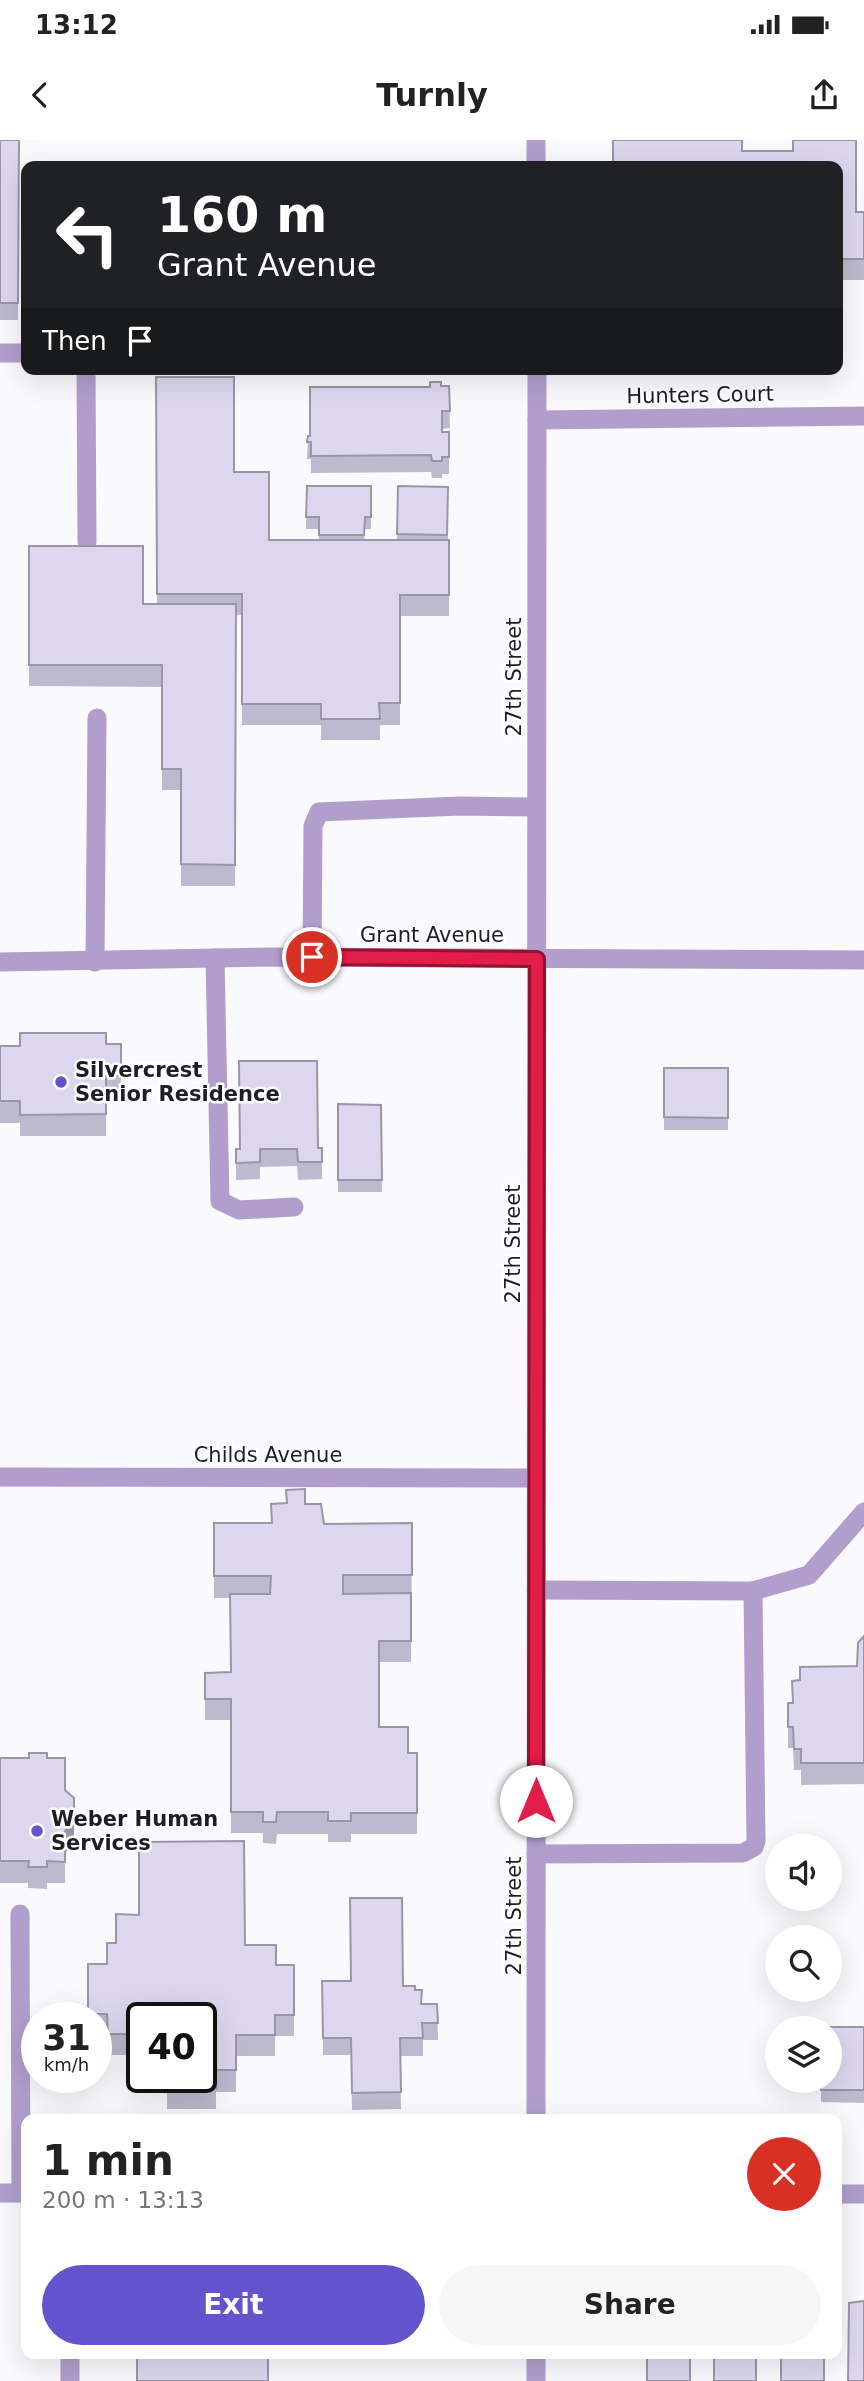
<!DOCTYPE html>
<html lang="en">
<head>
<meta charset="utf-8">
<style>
  :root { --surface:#fff; --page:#f6f6f6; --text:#222; --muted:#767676; --accent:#6353cc }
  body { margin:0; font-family:"DejaVu Sans",sans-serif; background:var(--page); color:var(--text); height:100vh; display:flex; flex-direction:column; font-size:26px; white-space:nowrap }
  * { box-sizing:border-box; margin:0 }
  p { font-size:23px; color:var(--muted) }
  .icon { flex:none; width:38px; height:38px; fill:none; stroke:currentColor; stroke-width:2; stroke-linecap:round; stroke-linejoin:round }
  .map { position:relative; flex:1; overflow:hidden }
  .panel { position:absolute; left:21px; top:1974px; width:821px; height:245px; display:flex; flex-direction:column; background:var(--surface); border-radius:14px; box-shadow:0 7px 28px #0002 }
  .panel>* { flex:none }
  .banner { position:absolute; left:21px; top:21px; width:822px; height:214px; border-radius:14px; box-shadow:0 7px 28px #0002; background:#202124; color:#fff; overflow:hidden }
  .buttons { position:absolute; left:765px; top:1694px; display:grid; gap:14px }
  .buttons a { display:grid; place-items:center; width:77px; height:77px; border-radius:50%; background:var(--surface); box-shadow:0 7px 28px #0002; font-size:35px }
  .speed { position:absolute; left:21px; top:1862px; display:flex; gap:14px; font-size:35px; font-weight:700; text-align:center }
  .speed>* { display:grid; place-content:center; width:91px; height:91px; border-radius:50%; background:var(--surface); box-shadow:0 7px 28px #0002; line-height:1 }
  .speed small { font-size:18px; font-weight:400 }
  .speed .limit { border:4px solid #111; border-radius:10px; background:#fff; color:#111 }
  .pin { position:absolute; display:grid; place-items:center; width:60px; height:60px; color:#fff; margin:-30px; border:4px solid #fff; border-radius:50%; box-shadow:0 2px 7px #0007 }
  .me { position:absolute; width:77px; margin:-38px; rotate:0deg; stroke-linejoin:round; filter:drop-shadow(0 0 5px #0008) }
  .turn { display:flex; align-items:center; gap:24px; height:147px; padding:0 21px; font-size:32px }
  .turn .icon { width:91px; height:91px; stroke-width:2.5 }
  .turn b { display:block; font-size:49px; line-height:60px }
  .then { display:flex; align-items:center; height:66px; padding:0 21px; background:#0003; gap:14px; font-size:26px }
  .round { display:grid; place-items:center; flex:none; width:74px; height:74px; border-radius:37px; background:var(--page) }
  .overview { display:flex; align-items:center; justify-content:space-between; height:119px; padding:0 21px }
  h1 { font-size:42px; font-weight:600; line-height:52px }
  .action { display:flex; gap:14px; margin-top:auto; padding:14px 21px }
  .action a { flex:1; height:80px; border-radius:42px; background:var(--accent); color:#fff; font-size:28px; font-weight:600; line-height:80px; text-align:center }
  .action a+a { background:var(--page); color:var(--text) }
  .status { display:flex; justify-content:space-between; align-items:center; height:49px; padding:0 35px; background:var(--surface); direction:ltr }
  .status svg { height:19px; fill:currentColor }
  header { display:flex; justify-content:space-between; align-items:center; height:91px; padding:0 21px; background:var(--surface); font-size:32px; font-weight:600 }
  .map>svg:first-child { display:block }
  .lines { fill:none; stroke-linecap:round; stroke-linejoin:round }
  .service { stroke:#b19ecc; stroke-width:19 }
  .minor { stroke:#b19ecc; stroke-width:19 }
  .tertiary { stroke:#b19ecc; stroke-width:19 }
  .wall { fill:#bdb9ce }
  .shaded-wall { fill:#9a96a7 }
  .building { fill:#dcd7ef; stroke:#9a96a7; stroke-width:2 }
  .route-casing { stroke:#92132f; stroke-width:18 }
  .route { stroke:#e11d48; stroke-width:12 }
  .poi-dot { fill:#6353cc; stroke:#fff; stroke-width:2.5 }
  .labels { text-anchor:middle; stroke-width:5; stroke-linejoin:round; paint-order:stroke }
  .street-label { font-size:21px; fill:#1e1c25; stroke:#fff }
  .poi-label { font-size:21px; font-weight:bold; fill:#1e1c25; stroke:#fff; text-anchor:start }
</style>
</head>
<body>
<div class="status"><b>13:12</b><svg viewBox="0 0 49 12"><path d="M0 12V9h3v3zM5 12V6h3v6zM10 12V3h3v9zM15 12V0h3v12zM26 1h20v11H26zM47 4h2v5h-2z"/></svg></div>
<header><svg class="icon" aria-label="back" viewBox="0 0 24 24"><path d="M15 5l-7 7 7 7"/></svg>Turnly<svg class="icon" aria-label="share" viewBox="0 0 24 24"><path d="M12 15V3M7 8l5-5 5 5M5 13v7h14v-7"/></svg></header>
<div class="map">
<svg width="864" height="2241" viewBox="0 0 864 2241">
  <rect width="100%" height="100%" fill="#faf9fe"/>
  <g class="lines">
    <g class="service">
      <path d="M86,229L87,402"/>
      <path d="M312,817L313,686L319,672L460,666L536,667"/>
      <path d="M215,818L220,1061L239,1070L294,1067"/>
      <path d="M95,822L97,578"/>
      <path d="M753,1451L809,1435L864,1372"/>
      <path d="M536,1714L743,1713L754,1707L756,1701L753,1451L536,1450"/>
      <path d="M20,1774L21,2053"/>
      <path d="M70,2214V2241"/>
    </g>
    <g class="minor">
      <path d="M0,213H26"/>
      <path d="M537,280L864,276"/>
      <path d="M0,1337L536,1338"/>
    </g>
    <g class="tertiary">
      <path d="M536,0V26"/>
      <path d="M0,822L270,817L864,820"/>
      <path d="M536,1979L537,229"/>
      <path d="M0,2053H26"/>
      <path d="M836,2054H864"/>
      <path d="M536,2214V2241"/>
    </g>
  </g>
  <g class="wall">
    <path d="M0,0H19L18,180H0Z"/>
    <path d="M613,0H742V11H793V0H856V72H864V140H838V26H613Z"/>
    <path d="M156,237L234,332L269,400H319V389H306L307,346H371V389H365L364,400H397L398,346L448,347V400H449V476H400V585H380V600H321V585H242V475H236L235,746H181V650H162V547L29,546V406L143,464H157Z"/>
    <path d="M449,246L450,288L442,289V292H449V334H442V338H432L431,332L311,333V319H307L308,296L430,247Z"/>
    <path d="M121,904V957L106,958V996H20V983H0V906Z"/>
    <rect x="664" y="928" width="64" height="62"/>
    <path d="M338,964L381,965L382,1052H338Z"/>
    <path d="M322,1008V1039L298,1040L297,1026L260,1027V1039L236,1040V1009Z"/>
    <path d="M305,1364L324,1384L412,1383L411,1522H379V1587L408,1613H417V1694H351V1702H328V1694H277L276,1704L263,1703V1693H231V1580H205V1533L231,1532L230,1458H214V1383H271Z"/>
    <path d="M864,1496V1644L801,1645V1630H794L793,1608H788V1563H792L857,1526Z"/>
    <path d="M0,1618H47L65,1650L74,1703L65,1713V1743H47V1749L28,1748V1743H0Z"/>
    <path d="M245,1805L276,1825H294V1896H275V1916H236V1952H216V1969H167V1951H147V1937H201L142,1878V1915H108L107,1895H96V1878H88V1824H107Z"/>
    <path d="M322,1841L403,1846L415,1850L422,1864H437L438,1900H423V1916H400L401,1969L352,1970L351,1915H323Z"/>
    <path d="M864,1887V1963L821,1962V1941Z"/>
  </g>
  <path class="shaded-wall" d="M74,1681V1703L65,1713V1691Z"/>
  <g class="building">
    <path d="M0,0H19L18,163H0Z"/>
    <path d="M613,0H742V11H793V0H856V72H864V119H838V26H613Z"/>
    <path d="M156,237H234V332H269V400H449V455H400V563H379L380,579H321V564H242V454H157Z"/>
    <path d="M430,242H441V246H449L450,271H442V292H449V317H442V321H432L431,315L311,316V302H307L308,296H310V247H430Z"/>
    <path d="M307,346H371V377H365L364,395H319V377H306Z"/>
    <path d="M398,346L448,347L447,395L397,394Z"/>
    <path d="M29,406H143V464H236L235,725L181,724V629H162V525H29Z"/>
    <path d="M20,893H106V904H121V936H106V974L20,975V961H0V906H20Z"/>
    <path d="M239,921H317L318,1008H322V1022H298L297,1009H260V1022L236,1023V1009H240Z"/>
    <path d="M664,928H728V978L664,977Z"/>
    <path d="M338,964L381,965L382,1040H338Z"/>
    <path d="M305,1349V1364H321L324,1384L412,1383V1435H343V1454L411,1453V1501H379V1587H408V1613H417V1673H351V1681H328V1672H277L276,1682H263V1672H231V1559H205V1533L231,1532L230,1454H270L271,1436H214V1383H272L271,1364L287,1363L286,1350Z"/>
    <path d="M864,1496V1623H801V1609H794L793,1587H788V1563H793L792,1541L800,1540V1527L857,1526L858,1503Z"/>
    <path d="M29,1613H47V1618H65V1650L74,1658V1681L65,1691V1722L47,1721V1727H28L29,1721H0V1618H29Z"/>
    <path d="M244,1701L245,1805H276V1825H294V1875H275V1895H236V1930H216V1948H167V1937H201V1878H142V1894H108L107,1874H88V1824H107V1803H116V1774L139,1775V1702Z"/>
    <path d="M350,1758H402L403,1846H415V1850H422L421,1864H437L438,1883H422L423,1898H400L401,1952L352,1953L351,1898H323L322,1841H351Z"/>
    <path d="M821,1887H864V1950H821V1941H830V1888H821Z"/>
    <path d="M864,2161V2241H848L849,2163Z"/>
    <rect x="137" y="2214" width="131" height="27"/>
    <rect x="647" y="2214" width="43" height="27"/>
    <rect x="714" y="2214" width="42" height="27"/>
    <rect x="781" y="2214" width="43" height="27"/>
  </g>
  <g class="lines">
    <g class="route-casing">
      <path id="route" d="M312,817L537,819L536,1661"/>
    </g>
    <use href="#route" class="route"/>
  </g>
  <g class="poi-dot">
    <circle cx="61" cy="942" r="7"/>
    <circle cx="37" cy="1691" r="7"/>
  </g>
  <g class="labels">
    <g class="street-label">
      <text transform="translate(700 255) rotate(-1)" y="7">Hunters Court</text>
      <text transform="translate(514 537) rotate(-90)" y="7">27th Street</text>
      <text x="432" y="802">Grant Avenue</text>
      <text transform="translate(513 1104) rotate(-90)" y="7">27th Street</text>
      <text x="268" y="1322">Childs Avenue</text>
      <text transform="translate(514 1776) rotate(-90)" y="7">27th Street</text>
    </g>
    <g class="poi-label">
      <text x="75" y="937">Silvercrest<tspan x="75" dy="24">Senior Residence</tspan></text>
      <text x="51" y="1686">Weber Human<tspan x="51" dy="24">Services</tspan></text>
    </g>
  </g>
</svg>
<div class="buttons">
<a><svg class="icon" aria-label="sound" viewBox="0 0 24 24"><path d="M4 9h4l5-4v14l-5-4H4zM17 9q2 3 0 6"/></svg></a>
<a><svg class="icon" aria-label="search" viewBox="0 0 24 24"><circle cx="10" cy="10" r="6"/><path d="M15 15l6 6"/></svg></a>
<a><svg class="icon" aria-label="layers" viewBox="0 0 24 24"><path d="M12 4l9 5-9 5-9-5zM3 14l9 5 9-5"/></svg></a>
</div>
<div class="speed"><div>31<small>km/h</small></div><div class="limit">40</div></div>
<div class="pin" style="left:312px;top:817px;background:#d93025"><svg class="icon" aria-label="arrive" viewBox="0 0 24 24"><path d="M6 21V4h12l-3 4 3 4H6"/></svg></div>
<svg class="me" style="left:536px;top:1661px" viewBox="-20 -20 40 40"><circle r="19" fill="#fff"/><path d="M0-13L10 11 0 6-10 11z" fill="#e11d48"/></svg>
<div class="banner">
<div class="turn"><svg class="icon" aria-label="left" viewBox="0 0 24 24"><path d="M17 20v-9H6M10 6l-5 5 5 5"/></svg><div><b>160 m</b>Grant Avenue</div></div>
<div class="then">Then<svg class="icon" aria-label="arrive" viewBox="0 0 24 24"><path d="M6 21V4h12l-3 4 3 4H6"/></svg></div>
</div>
<section class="panel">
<div class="overview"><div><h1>1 min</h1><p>200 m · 13:13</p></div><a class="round" style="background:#d93025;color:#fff"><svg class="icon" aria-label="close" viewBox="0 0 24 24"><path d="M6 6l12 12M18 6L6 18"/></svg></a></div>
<div class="action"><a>Exit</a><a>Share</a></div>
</section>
</div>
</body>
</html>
